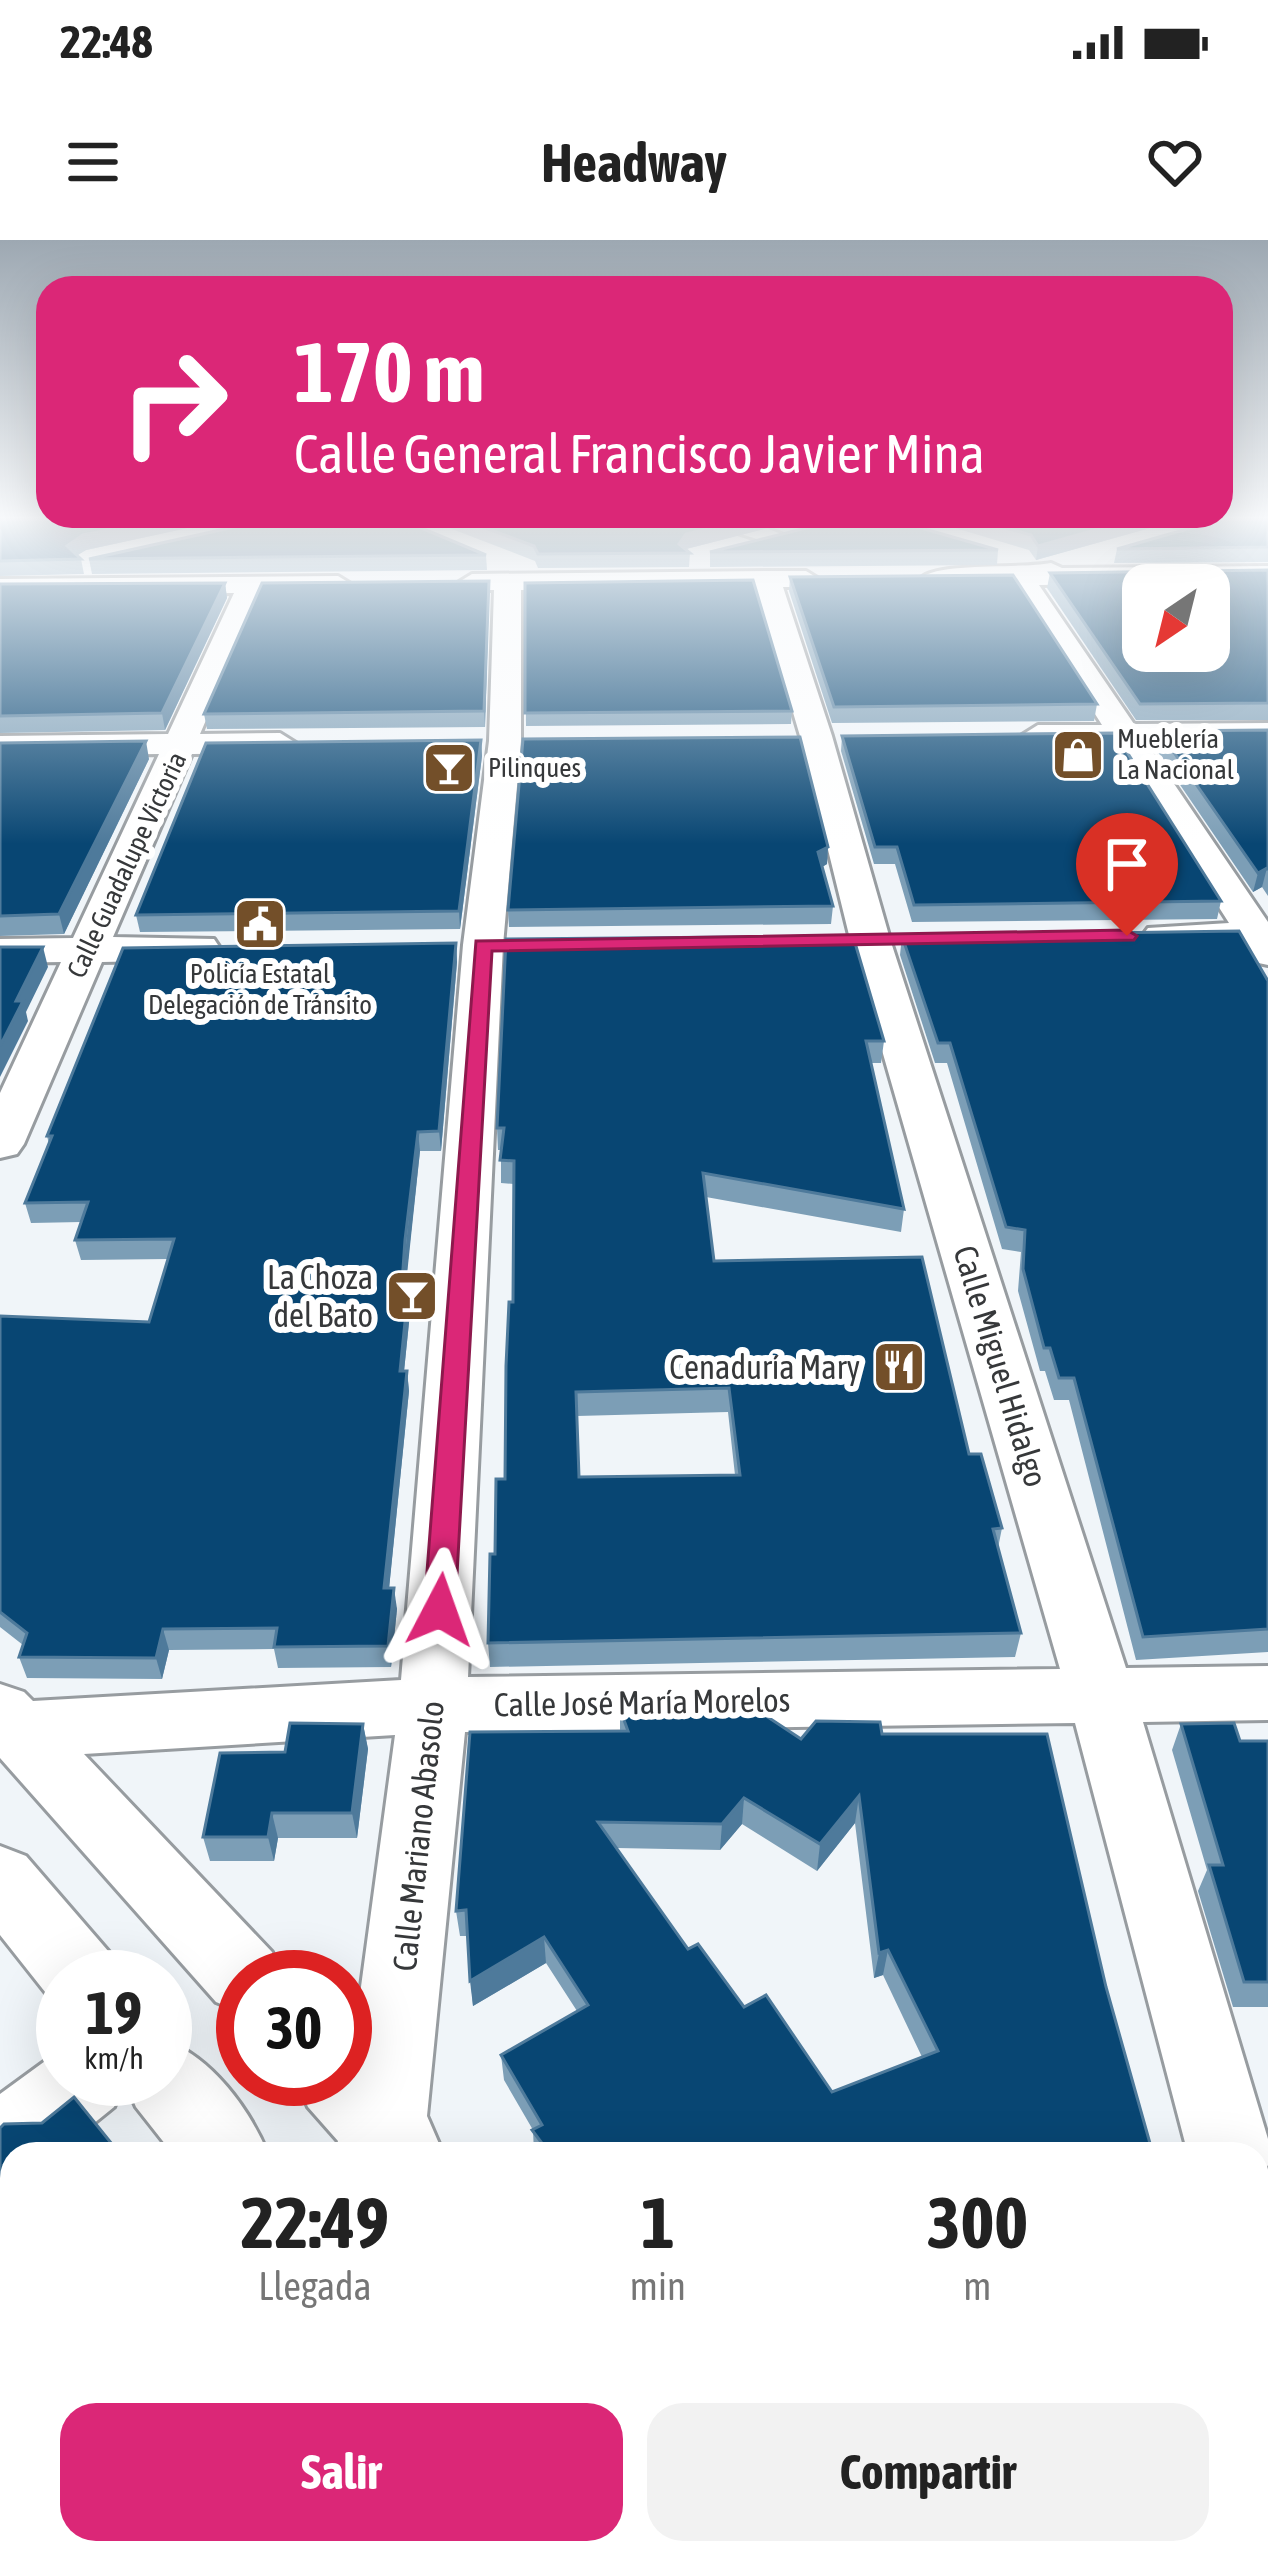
<!DOCTYPE html>
<html lang="es">
<head>
<meta charset="utf-8">
<style>
  :root { --surface:#fff; --page:#f2f2f2; --text:#222; --muted:#767676; --accent:#db2777 }
  body { margin:0; font-family:"Asap Condensed",sans-serif; background:var(--page); color:var(--text); height:100vh; display:flex; flex-direction:column; font-size:45px; white-space:nowrap }
  * { box-sizing:border-box; margin:0 }
  p { font-size:39px; color:var(--muted) }
  .icon { flex:none; width:66px; height:66px; fill:none; stroke:currentColor; stroke-width:2; stroke-linecap:round; stroke-linejoin:round }
  .map { position:relative; flex:1; overflow:hidden }
  .panel { position:absolute; left:0px; top:1902px; width:1269px; height:423px; display:flex; flex-direction:column; background:var(--surface); border-radius:36px 36px 0 0; box-shadow:0 12px 48px #0002 }
  .panel>* { flex:none }
  .guide { position:absolute; left:36px; top:36px; width:1197px; height:252px; border-radius:36px; box-shadow:0 12px 48px #0002; background:#db2777; color:#fff; overflow:hidden }
  .needle { width:78px; rotate:215deg }
  .controls { position:absolute; left:1122px; top:324px; display:grid; gap:24px }
  .controls a { display:grid; place-items:center; width:108px; height:108px; border-radius:24px; background:var(--surface); box-shadow:0 12px 48px #0002; font-size:60px }
  .speed { position:absolute; left:36px; top:1710px; display:flex; gap:24px; font-size:60px; font-weight:700; text-align:center }
  .speed>* { display:grid; place-content:center; width:156px; height:156px; border-radius:50%; background:var(--surface); box-shadow:0 12px 48px #0002; line-height:1 }
  .speed small { font-size:30px; font-weight:400 }
  .speed .limit { border:18px solid #d22; background:#fff; color:#111 }
  .pin { position:absolute; display:grid; place-items:center; width:102px; height:102px; color:#fff; margin:-123px -51px; border-radius:50% 50% 50% 0; rotate:-45deg; box-shadow:0 0 12px #0007 }
  .pin .icon { rotate:45deg }
  .me { position:absolute; width:132px; margin:-66px; rotate:4deg; stroke-linejoin:round; filter:drop-shadow(0 0 9px #0008) }
  .turn { display:flex; align-items:center; gap:42px; height:252px; padding:0 60px; font-size:54px }
  .turn .icon { width:156px; height:156px; stroke-width:2.5 }
  .turn b { display:block; font-size:84px; line-height:102px }
  .eta { display:flex; justify-content:space-evenly; align-items:center; height:204px; text-align:center }
  .eta b { font-size:72px; font-weight:700; line-height:84px }
  .button { display:flex; gap:24px; margin-top:auto; padding:24px 60px }
  .button a { flex:1; height:138px; border-radius:36px; background:var(--accent); color:#fff; font-size:48px; font-weight:700; line-height:138px; text-align:center }
  .button a+a { background:var(--page); color:var(--text) }
  .status { display:flex; justify-content:space-between; align-items:center; height:84px; padding:0 60px; background:var(--surface); direction:ltr }
  .status svg { height:33px; fill:currentColor }
  header { display:flex; justify-content:space-between; align-items:center; height:156px; padding:0 60px; background:var(--surface); font-size:54px; font-weight:700 }
  .map>svg:first-child { display:block }
  .lines { fill:none; stroke-linecap:round; stroke-linejoin:round }
  .minor-casing { stroke:#979ca0; stroke-width:6 }
  .minor { fill:#fff; fill-rule:evenodd }
  .wall { fill:#7c9eb6; fill-rule:evenodd }
  .shaded-wall { fill:#4e7a9b }
  .building { fill:#084673; stroke:#4e7a9b; stroke-width:3; fill-rule:evenodd }
  .route { fill:#db2777; stroke:#8e194d; stroke-width:3 }
  .labels { text-anchor:middle; stroke-width:12; stroke-linejoin:round; paint-order:stroke }
  .far-poi-label { font-size:27px; fill:#36383a; stroke:#fff; text-anchor:start }
  .far-street-label { font-size:27px; fill:#36383a; stroke:#fff }
  .poi-label { font-size:33px; fill:#36383a; stroke:#fff; text-anchor:end }
  .street-label { font-size:33px; fill:#36383a; stroke:#fff }
</style>
</head>
<body>
<div class="status"><b>22:48</b><svg viewBox="0 0 49 12"><path d="M0 12V9h3v3zM5 12V6h3v6zM10 12V3h3v9zM15 12V0h3v12zM26 1h20v11H26zM47 4h2v5h-2z"/></svg></div>
<header><svg class="icon" aria-label="menu" viewBox="0 0 24 24"><path d="M4 6h16M4 12h16M4 18h16"/></svg>Headway<svg class="icon" aria-label="heart" viewBox="0 0 24 24"><path d="M12 20l-8-8c-3-5 5-10 8-4 3-6 11-1 8 4z"/></svg></header>
<div class="map">
<svg width="1268" height="2323" viewBox="0 0 1268 2323">
  <rect width="100%" height="100%" fill="#f0f5f9"/>
  <g class="lines">
    <g class="minor-casing">
      <g id="minor">
        <path d="M706,279H743L789,297L776,305L709,284Z"/>
        <path d="M1163,279H1202L1268,296V312L1166,284Z"/>
        <path d="M1051,323L1062,328L1268,326V342L1039,345L1134,484L1268,483V503L1147,504L1268,682V725L1254,722L1244,706L1148,704L1142,696L1148,688L1229,683L1114,504L1038,505L1022,495L1038,485H1102L1013,345L934,346L921,338C939,322 1021,329 1051,323Z"/>
        <path d="M767,331H806L819,339L806,347H783L832,496L890,699L1126,1428L1268,1426V1480L1143,1482L1268,1899V1925L1257,1945V1914H1188L1075,1483L465,1492L427,1876L440,1906L437,1914H334L338,1901L308,1867L296,1839H345V1803L353,1806L395,1495L84,1514L272,1712L283,1737H243V1773L216,1762L0,1518V1444L24,1452L33,1461L401,1440L463,705L489,501L494,350H472L459,342L472,334ZM756,347L800,496L850,699L1060,1429L468,1437L503,705L521,501V350Z"/>
        <path d="M338,336L351,344L347,350L261,353L200,494L280,493L296,503L280,513L192,514L113,697L214,699L220,708L214,717L200,720L102,722L24,904L17,914L0,918V853L61,722L0,723V699L73,698L159,514L0,516V496L168,494L234,353L0,355V339Z"/>
        <path d="M0,1606L26,1616L109,1712L120,1737H63V1766L53,1762L0,1695Z"/>
        <path d="M165,1800C212,1818 249,1868 268,1914H173L136,1867L125,1841L114,1867L56,1914H12V1943L0,1948V1854L63,1808V1839H165Z"/>
        <path d="M1257,1966L1268,1970V2094L1257,2089Z"/>
        <path d="M500,2313H604L608,2323H504Z"/>
        <path d="M713,2313H818L822,2323H717Z"/>
      </g>
    </g>
    <use href="#minor" class="minor"/>
  </g>
  <g class="wall">
    <path d="M0,279H229L86,310L77,315L81,319L84,334L0,336Z"/>
    <path d="M426,279H803L686,309L690,313L689,327L538,328L535,321Z"/>
    <path d="M925,279H1182L1036,320L1029,310Z"/>
    <path d="M1268,279V322L1114,323L1117,309Z"/>
    <path d="M998,310L997,325L710,327V312Z"/>
    <path d="M486,315L487,330L92,334L89,319Z"/>
    <path d="M1268,330V480H1136L1047,348L1050,333Z"/>
    <path d="M790,337L1097,464L1094,481L832,483L789,351Z"/>
    <path d="M225,343L227,358L165,490L0,493V344Z"/>
    <path d="M525,343L792,471L791,484L526,486Z"/>
    <path d="M489,355L485,487L207,489L204,474Z"/>
    <path d="M1268,490V656L1262,647L1253,652L1155,508L1159,491Z"/>
    <path d="M842,496L1221,661L1217,679L912,682L895,624H874L841,511Z"/>
    <path d="M481,500L482,516L460,689L140,692L136,675Z"/>
    <path d="M0,503L149,519L64,694L0,696Z"/>
    <path d="M828,607L827,624L822,627L833,666L831,684L509,687L508,670Z"/>
    <path d="M902,696L1268,741V1412L1136,1420L1069,1160H1054L1045,1131H1040L1018,1051L1021,1012L1002,1009L947,823H935L900,715Z"/>
    <path d="M506,699L884,801L881,823H871L904,969L901,992L706,957L714,1021L969,1214L1002,1288L998,1308L1021,1393L1015,1417L490,1427L488,1403L495,1314L505,1239L513,1062L514,944L501,943V910H498L497,888ZM728,1172L735,1235L579,1237L577,1176Z"/>
    <path d="M456,703L457,722L441,911H420L408,1020L406,1043H409L411,1063L404,1131H407L409,1151L389,1348L397,1369L391,1427L278,1428L274,1409L169,1410L162,1439L27,1438L19,1417L23,1405L0,1387V1076L149,1082L168,1019L81,1020L75,1000L81,982L31,983L25,963L49,904L47,896Z"/>
    <path d="M620,1469L801,1499L882,1494L1106,1747L1153,1914H534L533,1890L504,1840L501,1815L577,1771L546,1723L473,1766L467,1696H460L456,1671L620,1491ZM855,1583L874,1738L883,1735L922,1817L832,1852L744,1767L688,1709L617,1608L720,1610L742,1584L817,1631Z"/>
    <path d="M363,1484L368,1509L357,1598H278L274,1621H210L203,1597L285,1512Z"/>
    <path d="M1181,1484L1240,1501H1268V1767H1233L1198,1651L1207,1630L1172,1510Z"/>
    <path d="M886,2313H1257L1268,2323H895Z"/>
  </g>
  <g class="shaded-wall">
    <path d="M161,279H229L86,310L70,320L67,306L83,295Z"/>
    <path d="M749,279H803L686,309L679,304L686,294Z"/>
    <path d="M1135,279H1182L1036,320L1038,306Z"/>
    <path d="M489,341V355L485,487L484,471Z"/>
    <path d="M225,343L227,358L165,490L162,473Z"/>
    <path d="M481,500L482,516L460,689L459,671Z"/>
    <path d="M146,501L149,519L64,694L59,674Z"/>
    <path d="M828,607L827,624L817,630L818,612Z"/>
    <path d="M1267,628L1262,647L1253,652L1258,633Z"/>
    <path d="M456,703L457,722L441,911L439,891Z"/>
    <path d="M43,707L48,727L26,772L28,781L0,837V806L16,761Z"/>
    <path d="M418,892L420,911L404,1063L402,1043Z"/>
    <path d="M409,1043L411,1063L402,1151L400,1131Z"/>
    <path d="M407,1131L409,1151L387,1369L384,1348Z"/>
    <path d="M394,1348L397,1369L391,1427L388,1406Z"/>
    <path d="M163,1389L169,1410L162,1439L156,1418Z"/>
    <path d="M363,1484L368,1509L357,1598L352,1573Z"/>
    <path d="M859,1556L855,1583L817,1631L820,1604Z"/>
    <path d="M744,1558L742,1584L720,1610L722,1584Z"/>
    <path d="M272,1573L278,1598L274,1621L268,1597Z"/>
    <path d="M544,1697L546,1723L473,1766L470,1741Z"/>
    <path d="M888,1710L883,1735L874,1738L879,1713Z"/>
  </g>
  <g class="building">
    <path d="M0,279H161L83,295L67,306L81,319L0,321Z"/>
    <path d="M270,279H400L486,315L89,319Z"/>
    <path d="M461,279H749L686,294L679,304L690,313L538,314L534,306Z"/>
    <path d="M842,279H890L998,310L710,312Z"/>
    <path d="M974,279H1135L1038,306L1031,295Z"/>
    <path d="M1222,279H1268V307L1117,309Z"/>
    <path d="M1268,330V463L1140,464L1050,333ZM1143,345H1209V411H1143Z"/>
    <path d="M1013,335L1097,464L834,467L790,337Z"/>
    <path d="M753,340L792,471L525,473V343Z"/>
    <path d="M489,341L484,471L204,474L262,343Z"/>
    <path d="M225,343L162,473L0,476V344Z"/>
    <path d="M1268,490V630L1267,628L1258,633L1159,491Z"/>
    <path d="M1115,493L1221,661L914,665L897,607H875L842,496Z"/>
    <path d="M800,497L828,607L818,612L833,666L508,670L523,499Z"/>
    <path d="M481,500L459,671L136,675L206,503Z"/>
    <path d="M146,501L59,674L0,676V503Z"/>
    <path d="M1239,691L1268,741V1389L1143,1397L1074,1138H1059L1050,1108H1044L1023,1029L1025,990L1006,987L950,803H938L902,696Z"/>
    <path d="M853,696L884,801H866L904,969L703,933L714,1021L922,1017L969,1214H981L1002,1288L993,1289L1021,1393L488,1403L490,1314H495L496,1239H505L506,1126L509,1062H513L514,921L500,920L504,888H497L506,699ZM729,1148L740,1235L579,1237L576,1152Z"/>
    <path d="M456,703L439,891L418,892L405,1000L402,1043H409L400,1131H407L384,1348H394L388,1406L274,1407L277,1388L163,1389L156,1418L19,1417L27,1393L0,1372V1076L149,1082L174,999L75,1000L88,962L25,963L52,896H47L123,708Z"/>
    <path d="M0,707H43L16,761H23L0,806Z"/>
    <path d="M620,1469L757,1470L801,1499L816,1481L880,1482L882,1494H1047L1106,1747L1153,1914H550L532,1890L542,1885L501,1815L588,1765L544,1697L470,1741L466,1670L456,1671L470,1492L628,1491ZM859,1556L879,1713L888,1710L938,1811L832,1852L766,1755L744,1767L698,1704L688,1709L598,1582L722,1584L744,1558L820,1604Z"/>
    <path d="M290,1483L363,1484L352,1573H272L268,1597H203L220,1513L285,1512Z"/>
    <path d="M1234,1483L1240,1501H1268V1742H1244L1209,1625H1223L1181,1484Z"/>
    <path d="M74,1857L120,1914H12V2313H418L426,2323H0V1888L4,1884L42,1883Z"/>
    <path d="M1257,2249L1268,2289V2323H917L908,2313H1257Z"/>
  </g>
  <linearGradient id="sky" x2="0" y2="1"><stop stop-color="#9da8b2"/><stop offset="0.46" stop-color="#f8fafc"/><stop offset="1" stop-color="#f8fafc" stop-opacity="0"/></linearGradient>
  <rect width="1268" height="604" fill="url(#sky)"/>
  <path class="route" d="M1127,690L1137,696L1134,700L492,711L455,1370L451,1378H429L424,1370L476,701Z"/>
  <defs>
    <g id="shop-square" transform="scale(2.7)"><rect x="-9" y="-9" width="18" height="18" rx="4" fill="#734f29" stroke="#fff"/><path d="M-5-2.5h2.3a2.7 3.5 0 0 1 5.4 0H5L5.5 6h-11ZM-1.5-2.5h3a1.5 2.3 0 0 0-3 0Z" fill="#fff"/></g>
    <g id="bar-square" transform="scale(2.7)"><rect x="-9" y="-9" width="18" height="18" rx="4" fill="#734f29" stroke="#fff"/><path d="M-6-5H6L.8 .8V4.5H3.5V6h-7V4.5H-.8V.8Z" fill="#fff"/></g>
    <g id="civic-square" transform="scale(2.7)"><rect x="-9" y="-9" width="18" height="18" rx="4" fill="#734f29" stroke="#fff"/><path d="M-.6-6.5H3V-4.5H.6V-3L4-1V1h2V6H-6V1h2V-1L-.6-3ZM-1.2 2.5V6h2.4V2.5Z" fill="#fff"/></g>
    <g id="restaurant-square" transform="scale(2.7)"><rect x="-9" y="-9" width="18" height="18" rx="4" fill="#734f29" stroke="#fff"/><path d="M-5-6h1v4h1v-4h1v4h1v-4h1v5L-1.5 .5V6h-2V.5L-5-1ZM5-6V6H3V1.5H1.5Q1.5-4 5-6Z" fill="#fff"/></g>
  </defs>
  <g fill-rule="evenodd">
    <use href="#shop-square" x="1078" y="515"/>
    <use href="#bar-square" x="449" y="528"/>
    <use href="#civic-square" x="260" y="684"/>
    <use href="#bar-square" x="412" y="1056"/>
    <use href="#restaurant-square" x="899" y="1127"/>
  </g>
  <g class="labels">
    <g class="far-poi-label">
      <text x="1117" y="508">Mueblería<tspan x="1117" dy="31">La Nacional</tspan></text>
      <text x="488" y="537">Pilinques</text>
      <text x="260" y="743" text-anchor="middle">Policía Estatal<tspan x="260" dy="31">Delegación de Tránsito</tspan></text>
    </g>
    <g class="far-street-label">
      <text transform="translate(127 625) rotate(-65)" y="9">Calle Guadalupe Victoria</text>
    </g>
    <g class="poi-label">
      <text x="373" y="1049">La Choza<tspan x="373" dy="38">del Bato</tspan></text>
      <text x="860" y="1139">Cenaduría Mary</text>
    </g>
    <g class="street-label">
      <text transform="translate(1001 1126) rotate(73)" y="12">Calle Miguel Hidalgo</text>
      <text transform="translate(642 1462) rotate(-1)" y="12">Calle José María Morelos</text>
      <text transform="translate(418 1596) rotate(-84)" y="12">Calle Mariano Abasolo</text>
    </g>
  </g>
</svg>
<div class="controls">
<a><svg class="needle" viewBox="-14 -14 28 28"><path d="M0-13l5 13h-10z" fill="#e53935"/><path d="M0 13l5-13h-10z" fill="#767676"/></svg></a>
</div>
<div class="speed"><div>19<small>km/h</small></div><div class="limit">30</div></div>
<div class="pin" style="left:1127px;top:696px;background:#d93025"><svg class="icon" aria-label="arrive" viewBox="0 0 24 24"><path d="M6 21V4h12l-3 4 3 4H6"/></svg></div>
<svg class="me" style="left:440px;top:1370px" viewBox="-20 -20 40 40"><path d="M0-17L14 15 0 8-14 15z" fill="#db2777" stroke="#fff" stroke-width="4"/></svg>
<div class="guide">
<div class="turn"><svg class="icon" aria-label="right" viewBox="0 0 24 24"><path d="M7 20v-9h11M14 6l5 5-5 5"/></svg><div><b>170 m</b>Calle General Francisco Javier Mina</div></div>
</div>
<section class="panel">
<div class="eta">
<div><b>22:49</b><p>Llegada</p></div>
<div><b>1</b><p>min</p></div>
<div><b>300</b><p>m</p></div>
</div>
<div class="button"><a>Salir</a><a>Compartir</a></div>
</section>
</div>
</body>
</html>
